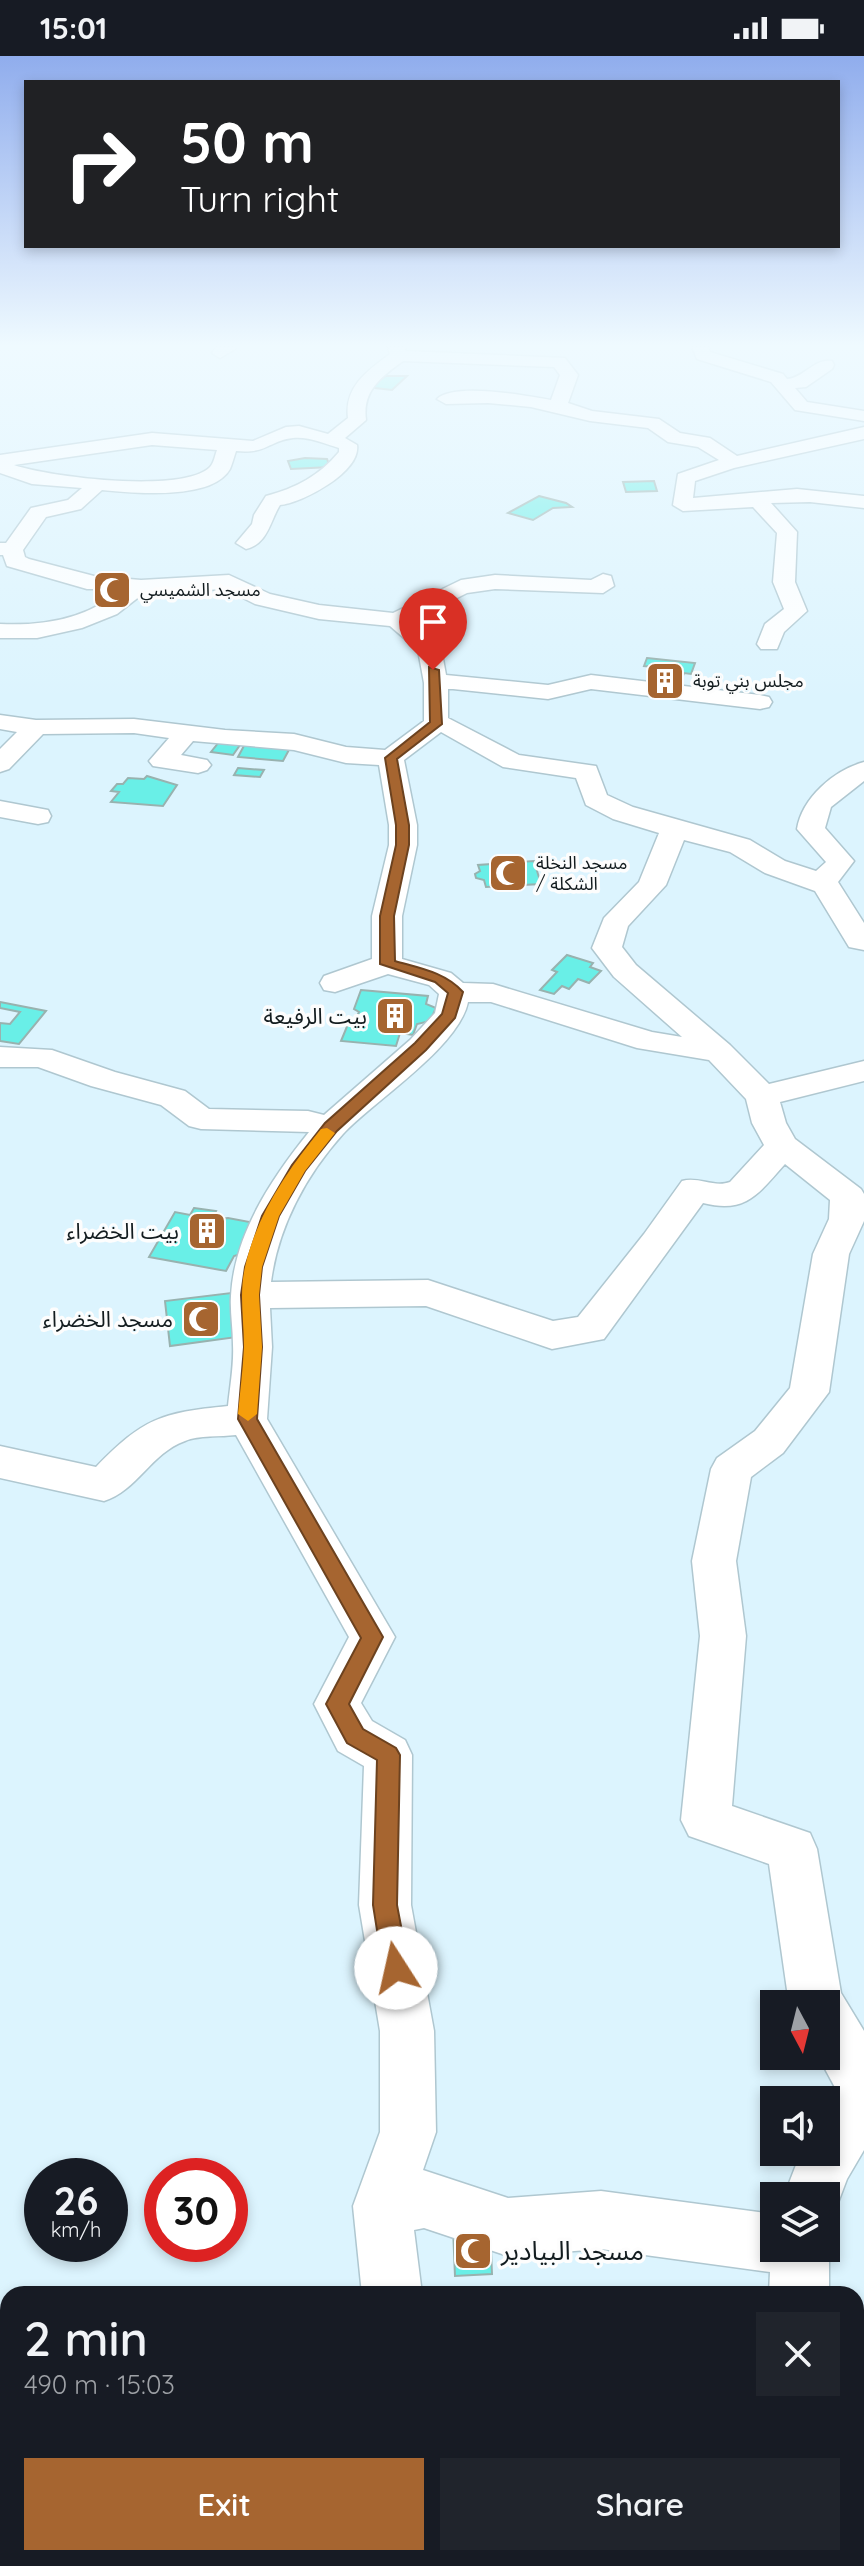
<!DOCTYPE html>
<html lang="en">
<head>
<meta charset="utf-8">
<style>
  :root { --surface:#171b24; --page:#20242c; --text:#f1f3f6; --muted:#9ea1a6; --accent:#a66530 }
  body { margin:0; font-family:Quicksand,"Noto Sans Arabic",sans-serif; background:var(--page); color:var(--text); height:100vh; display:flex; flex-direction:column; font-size:30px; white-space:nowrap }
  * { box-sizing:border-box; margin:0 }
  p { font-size:26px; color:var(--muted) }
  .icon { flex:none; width:44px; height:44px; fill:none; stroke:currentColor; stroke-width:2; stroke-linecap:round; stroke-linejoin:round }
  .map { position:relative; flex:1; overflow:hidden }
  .sheet { position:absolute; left:0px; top:2230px; width:864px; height:280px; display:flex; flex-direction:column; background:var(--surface); border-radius:24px 24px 0 0; box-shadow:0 4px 12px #0003 }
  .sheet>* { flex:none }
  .top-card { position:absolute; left:24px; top:24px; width:816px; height:168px; border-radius:0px; box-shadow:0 4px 12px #0003; background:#202124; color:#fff; overflow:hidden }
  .needle { width:52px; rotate:173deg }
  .buttons { position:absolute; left:760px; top:1934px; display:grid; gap:16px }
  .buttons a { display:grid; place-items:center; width:80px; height:80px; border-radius:0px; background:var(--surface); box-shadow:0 4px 12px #0003; font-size:40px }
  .speed { position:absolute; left:24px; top:2102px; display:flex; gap:16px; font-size:40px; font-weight:700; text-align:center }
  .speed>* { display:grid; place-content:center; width:104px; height:104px; border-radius:50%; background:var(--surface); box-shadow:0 4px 12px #0003; line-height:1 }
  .speed small { font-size:20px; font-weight:400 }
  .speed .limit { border:12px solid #d22; background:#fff; color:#111 }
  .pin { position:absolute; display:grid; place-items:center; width:68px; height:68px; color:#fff; margin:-82px -34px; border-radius:50% 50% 50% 0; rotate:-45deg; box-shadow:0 0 8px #0007 }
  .pin .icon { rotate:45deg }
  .me { position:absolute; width:88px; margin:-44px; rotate:350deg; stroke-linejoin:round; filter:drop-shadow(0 0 6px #0008) }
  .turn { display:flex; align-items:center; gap:28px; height:168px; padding:0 24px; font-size:36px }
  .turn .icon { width:104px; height:104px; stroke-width:2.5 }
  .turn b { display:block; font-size:56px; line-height:68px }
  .round { display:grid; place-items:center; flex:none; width:84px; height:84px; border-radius:0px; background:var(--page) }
  .head { display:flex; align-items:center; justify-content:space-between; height:136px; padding:0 24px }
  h1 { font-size:48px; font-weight:600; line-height:60px }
  .cta { display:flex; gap:16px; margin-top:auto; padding:16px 24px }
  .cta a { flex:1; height:92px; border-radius:0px; background:var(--accent); color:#fff; font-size:32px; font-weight:600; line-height:92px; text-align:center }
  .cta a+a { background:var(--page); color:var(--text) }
  .status { display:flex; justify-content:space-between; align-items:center; height:56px; padding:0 40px; background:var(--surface); direction:ltr }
  .status svg { height:22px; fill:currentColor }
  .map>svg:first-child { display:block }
  .building { fill:#69efe7; stroke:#98b2af; stroke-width:2 }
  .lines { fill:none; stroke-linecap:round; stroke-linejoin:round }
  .street-casing { stroke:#afc7d0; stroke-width:3 }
  .street { fill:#fff; fill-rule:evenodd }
  .route { fill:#a66530; stroke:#6c421f; stroke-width:2 }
  .slow { fill:#f59e0b }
  .labels { text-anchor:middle; stroke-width:7; stroke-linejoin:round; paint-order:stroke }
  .far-poi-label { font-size:18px; fill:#131c1f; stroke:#fdfdfd; text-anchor:start }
  .poi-label { font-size:22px; fill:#131c1f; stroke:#fdfdfd; text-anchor:end }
  .near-poi-label { font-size:26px; fill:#131c1f; stroke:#fdfdfd; text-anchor:start }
</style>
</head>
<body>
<div class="status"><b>15:01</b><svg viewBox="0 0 49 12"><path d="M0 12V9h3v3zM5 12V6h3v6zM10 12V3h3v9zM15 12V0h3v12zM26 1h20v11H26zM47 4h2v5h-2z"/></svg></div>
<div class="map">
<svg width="864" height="2510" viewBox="0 0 864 2510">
  <rect width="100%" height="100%" fill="#dcf4fe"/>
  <g class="building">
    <path d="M386,320H407L392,334L375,332L373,328Z"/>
    <path d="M305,402L327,403L330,411L291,413L288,405Z"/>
    <path d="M654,425L657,435L626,436L623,426Z"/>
    <path d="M539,440L566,447L572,451L553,452L533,464L508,457Z"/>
    <path d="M647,602L695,607L691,618L684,617L677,637L647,633L656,611L644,610Z"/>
    <path d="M219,686L240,689L233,699L211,696Z"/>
    <path d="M246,686L291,690L283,705L238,701Z"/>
    <path d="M238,712L264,714L260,721L234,719Z"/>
    <path d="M147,720L177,729L163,750L111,746L119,736L111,735L117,728H123L128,722L144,723Z"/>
    <path d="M534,805L541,828L486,831L484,824L476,822L475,818L480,815L478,809Z"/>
    <path d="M567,899L593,907L590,911L601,915L589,927L578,923L569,933L562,930L554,938L540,934L557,916L552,914Z"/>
    <path d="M361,934L428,940L426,948L436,952L430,965L417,968L413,979L400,977L396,990L341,985L348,968L355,965L359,956L354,953Z"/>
    <path d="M0,946L46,955L19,988L0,985V967L10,968L20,956L0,952Z"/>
    <path d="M194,1152L216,1155L211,1164L228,1162L255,1167L244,1197L234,1200L226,1215L149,1201L175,1156L190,1159Z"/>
    <path d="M231,1237L237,1281L170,1290L165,1245Z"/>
    <path d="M490,2170L492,2218L455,2220L453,2172Z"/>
  </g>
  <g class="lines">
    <g class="street-casing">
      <g id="street">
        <path d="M216,291H234L235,293L220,302L212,297Z"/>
        <path d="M388,291H404L406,295L565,302L578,319L568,347L592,355L659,363L680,377L710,382L737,400L864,371V383L734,412L695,425L693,442L797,433L864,440V452L810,446L771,447L797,476L795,526L807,555L784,576L777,593H761L757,588L765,568L784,553L773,526L777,477L753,451L683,455L673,449L678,418L719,404L698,391L668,386L648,372L590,365L531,351L488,347L446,348L437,343C455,326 527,340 551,344L560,319L554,311L403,305C381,321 362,335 366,364L345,382L357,389C361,416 302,447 280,449C270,465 268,488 246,493L236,487L252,468L254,459L266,440C296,432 319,420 339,396V392C326,388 307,380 293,382C268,385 268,398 236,395C234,401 232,408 230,413C212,445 132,437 102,434L81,453L46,461L23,494L25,501L29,503L94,520L141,524L229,519L270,538L319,549L393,557L461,524L495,519L591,524L603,518L611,520L614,530L603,537L495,533L467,537L411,565L441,592L446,619L548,629L591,619L760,639L769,641L772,646L769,651L760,653L591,633L548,643L453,633H448V662L519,699L596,710L607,739L633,751L750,784L785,805L816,815L826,806L797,773C802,742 834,714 864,706V725L831,751L825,772L854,805L838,826L864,867V894L849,891L815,835L765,817L730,796L684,784L666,829L628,870L622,891L636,909L730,989L769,1028L864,1005V1025L780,1046L786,1067L795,1083L861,1133L864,1138V1165L849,1198L829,1336L783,1397L751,1421L736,1505L746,1580L732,1750L810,1777L817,1793L841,1937L864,1975V2094L847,2123L833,2160L826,2163V2140H784L801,2096H826V2052L838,2037L818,2000H826V1948H791L788,1941L769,1808L689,1780L681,1764L700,1580L692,1505L711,1413L717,1402L755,1375L790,1332L813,1198L829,1163L830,1144L785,1108C758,1138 746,1158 703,1147L604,1283L552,1293L426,1250L270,1252L272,1291L267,1363L395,1581L361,1647L372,1665L405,1684L412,1699L411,1849L434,1975L436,2076L423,2114L508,2142L601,2135L774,2158V2192H826V2184L829,2192V2238H769L770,2216L601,2193L508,2200L424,2172L414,2174L422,2238H362L353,2150L380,2076V1975L359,1849L364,1710L338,1695L314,1648L349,1581L236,1379C220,1381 199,1379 185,1385C151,1397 137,1435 104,1445L0,1422V1390L96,1411C144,1362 160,1357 228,1350C230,1330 234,1309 233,1289C233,1272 230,1256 231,1240C234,1178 272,1122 309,1076L201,1073L189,1070L161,1049L91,1030L38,1011H0V991L52,994L115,1016L185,1035L209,1053L308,1055L324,1059L410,984L435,957L439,938L429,929L388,918L335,936L324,934L320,927L324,920L372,903V860L389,789V769L379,709L346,707L294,694L193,685L181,699L207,704L211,709L207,714L198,717L153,710L149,705L169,682L134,677L43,678L9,713L0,716V693L17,676L0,673V659L36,664L134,663L225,674L294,678L346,691L385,694L424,665V627L418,594L390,570L319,563L255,548L225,533L144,537L117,558L82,572L37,582H0V568C44,570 88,563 122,533H87L7,510L3,499H0V487H6L31,452L68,444L82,432L32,428L0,417V399L152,377L253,385L286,371L299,370L328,378L348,362C344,331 367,315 390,298ZM152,389L217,394C215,399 214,407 210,411C183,438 49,421 14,409ZM441,676L503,711L576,722L586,749L613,763L659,777L639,826L604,862L592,892L614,921L682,981L652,976L493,928L463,927L451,917L402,903V860L417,789V769L404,704ZM468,946H491L637,992L709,1004L746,1043L752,1067L764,1089L730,1126C714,1132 698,1120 682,1125L644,1178L578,1261L553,1265L428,1224L271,1226C278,1171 306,1119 343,1078C375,1044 459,991 468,946Z"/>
        <path d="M692,291H708L710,296L783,318L787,323C804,322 814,302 832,305L834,309L832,313L806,331L795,332L807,346L864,355V365L795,354L771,326L697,303Z"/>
        <path d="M0,745L48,754L51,760L48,766L38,768L0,761Z"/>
        <path d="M0,2260L8,2261V2323L0,2322Z"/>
        <path d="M856,2474L864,2478V2510H806L809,2502H856Z"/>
        <path d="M294,2502H360L363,2510H297Z"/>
      </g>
    </g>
    <use href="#street" class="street"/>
  </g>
  <linearGradient id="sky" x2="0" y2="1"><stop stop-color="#90aded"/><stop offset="0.45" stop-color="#effaff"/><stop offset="1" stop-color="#effaff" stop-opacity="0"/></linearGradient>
  <rect width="864" height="643" fill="url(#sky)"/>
  <path class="route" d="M429,611L439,614L442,668L397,703L409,769V789L394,860L395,905C419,912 445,916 463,936L455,962L426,994L337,1075L305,1115L279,1160L262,1211L259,1239L262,1291L257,1363L383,1581L349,1648L363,1673L396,1692L400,1699L397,1849L409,1912L405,1920L396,1924L387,1920L383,1912L373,1849L377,1704L347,1687L326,1648L361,1582L238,1363L244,1291L241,1239L245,1211L262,1160L292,1109L325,1067L415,987L442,958L448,937L435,926L380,908V860L396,789V769L385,702L430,666Z"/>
  <path class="slow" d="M327,1072L335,1077L305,1115L279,1160L262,1211L259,1239L262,1291L257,1358L248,1365L238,1358C240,1336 243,1313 244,1291C244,1264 239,1238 245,1211C257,1158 287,1115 321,1073Z"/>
  <defs>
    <g id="mosque-square" transform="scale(2)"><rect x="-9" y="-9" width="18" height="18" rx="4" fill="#a66530" stroke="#fdfdfd"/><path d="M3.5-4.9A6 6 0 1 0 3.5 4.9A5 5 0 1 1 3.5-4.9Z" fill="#fff"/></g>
    <g id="building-square" transform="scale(2)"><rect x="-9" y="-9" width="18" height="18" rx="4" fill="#a66530" stroke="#fdfdfd"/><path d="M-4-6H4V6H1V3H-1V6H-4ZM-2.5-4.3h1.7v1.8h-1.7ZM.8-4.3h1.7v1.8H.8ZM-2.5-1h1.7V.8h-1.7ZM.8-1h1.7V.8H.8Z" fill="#fff"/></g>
  </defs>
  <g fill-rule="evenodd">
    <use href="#mosque-square" x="112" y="534"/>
    <use href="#building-square" x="665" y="625"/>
    <use href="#mosque-square" x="508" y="817"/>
    <use href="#building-square" x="395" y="960"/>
    <use href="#building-square" x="207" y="1175"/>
    <use href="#mosque-square" x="201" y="1263"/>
    <use href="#mosque-square" x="473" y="2195"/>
  </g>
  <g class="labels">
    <g class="far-poi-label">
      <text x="140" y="540">مسجد الشميسي</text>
      <text x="693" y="631">مجلس بني توبة</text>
      <text x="536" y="813">مسجد النخلة<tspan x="536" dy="21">/ الشكلة</tspan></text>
    </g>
    <g class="poi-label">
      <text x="367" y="968">بيت الرفيعة</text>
      <text x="179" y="1183">بيت الخضراء</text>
      <text x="173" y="1271">مسجد الخضراء</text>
    </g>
    <g class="near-poi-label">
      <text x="501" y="2204">مسجد البيادير</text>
    </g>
  </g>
</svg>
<div class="buttons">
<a><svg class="needle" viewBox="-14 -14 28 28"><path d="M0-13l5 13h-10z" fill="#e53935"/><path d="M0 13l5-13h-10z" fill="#9ea1a6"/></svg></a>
<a><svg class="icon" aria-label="sound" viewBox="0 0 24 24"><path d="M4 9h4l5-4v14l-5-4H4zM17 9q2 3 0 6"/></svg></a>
<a><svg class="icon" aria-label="layers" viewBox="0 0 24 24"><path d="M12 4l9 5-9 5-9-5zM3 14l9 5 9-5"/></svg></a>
</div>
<div class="speed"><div>26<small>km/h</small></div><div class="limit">30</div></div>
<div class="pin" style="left:433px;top:614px;background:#d93025"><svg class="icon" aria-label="arrive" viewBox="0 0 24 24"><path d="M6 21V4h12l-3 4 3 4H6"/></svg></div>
<svg class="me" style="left:396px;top:1912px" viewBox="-20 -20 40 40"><circle r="19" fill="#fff"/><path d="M0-13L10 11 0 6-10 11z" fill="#a66530"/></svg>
<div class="top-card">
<div class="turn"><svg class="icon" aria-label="right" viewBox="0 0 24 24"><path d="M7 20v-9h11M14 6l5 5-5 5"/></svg><div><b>50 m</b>Turn right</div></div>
</div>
<section class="sheet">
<div class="head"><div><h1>2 min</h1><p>490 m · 15:03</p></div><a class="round"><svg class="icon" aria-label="close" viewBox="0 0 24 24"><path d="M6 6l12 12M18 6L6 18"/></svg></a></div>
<div class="cta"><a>Exit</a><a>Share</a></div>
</section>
</div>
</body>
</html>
